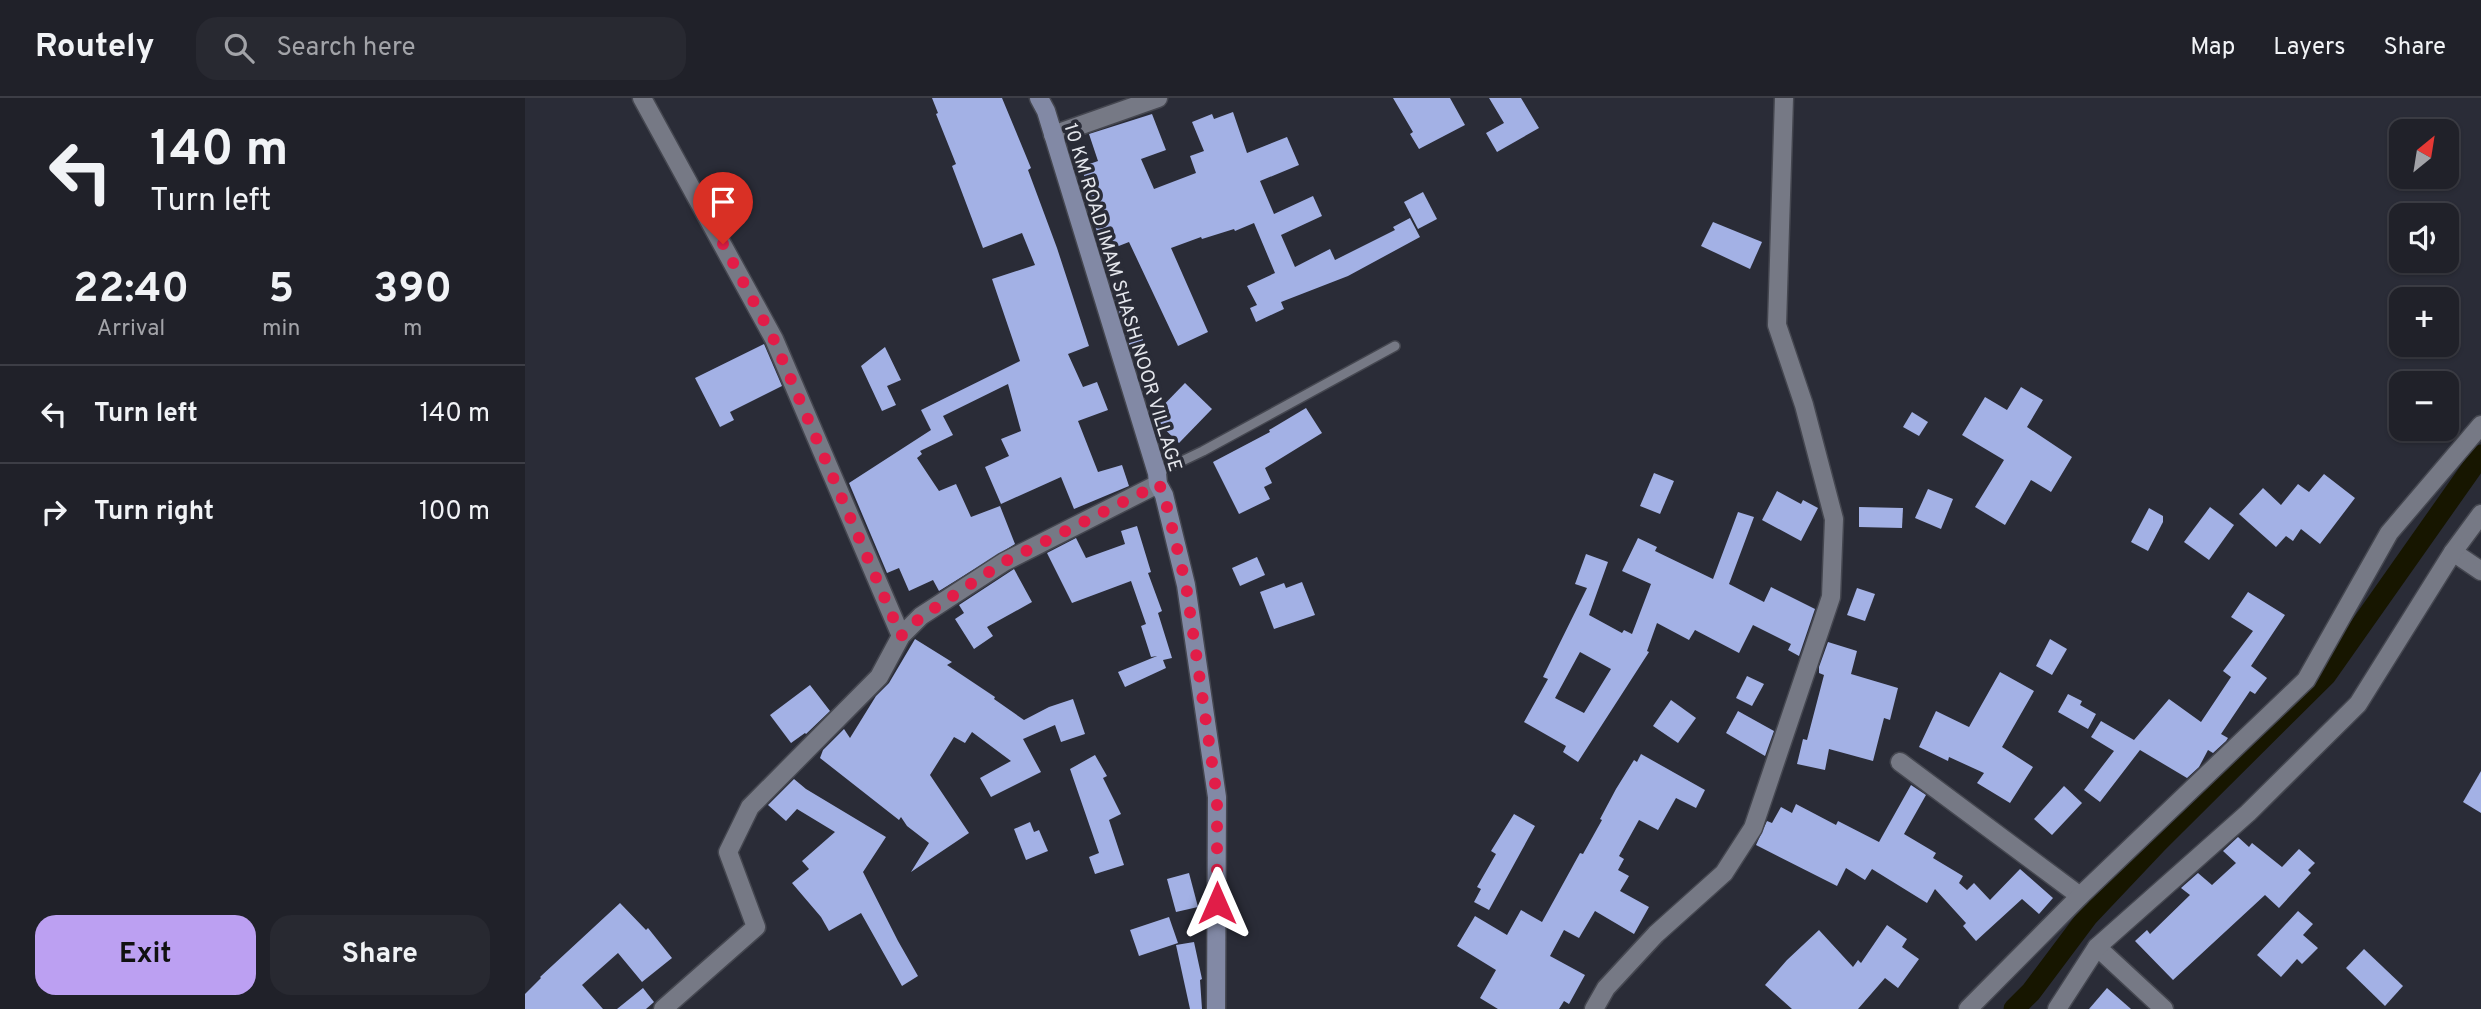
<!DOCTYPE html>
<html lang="en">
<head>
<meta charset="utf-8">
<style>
  :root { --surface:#202129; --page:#282931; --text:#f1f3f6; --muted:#a2a3a8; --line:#3d3e46; --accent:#bca0f2 }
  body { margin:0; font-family:Overpass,sans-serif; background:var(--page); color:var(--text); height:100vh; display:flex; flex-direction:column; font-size:26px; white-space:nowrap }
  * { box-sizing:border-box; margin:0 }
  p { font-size:23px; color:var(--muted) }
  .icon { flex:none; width:38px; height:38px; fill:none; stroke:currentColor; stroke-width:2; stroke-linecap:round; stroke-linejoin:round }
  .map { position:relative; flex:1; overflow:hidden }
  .drawer { display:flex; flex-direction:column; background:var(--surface); width:525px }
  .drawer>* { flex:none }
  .banner { background:#202129; color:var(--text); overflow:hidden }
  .needle { width:46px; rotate:30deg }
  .buttons { position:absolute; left:1864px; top:21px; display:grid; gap:14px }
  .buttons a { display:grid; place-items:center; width:70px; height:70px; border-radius:14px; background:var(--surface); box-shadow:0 2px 5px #0004,0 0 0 2px var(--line); font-size:35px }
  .pin { position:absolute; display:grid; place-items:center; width:60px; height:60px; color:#fff; margin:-72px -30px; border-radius:50% 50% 50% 0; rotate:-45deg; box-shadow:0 0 7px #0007 }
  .pin .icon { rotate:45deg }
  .me { position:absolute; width:77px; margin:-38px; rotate:0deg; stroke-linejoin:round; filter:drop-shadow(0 0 5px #0008) }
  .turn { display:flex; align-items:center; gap:24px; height:147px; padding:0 35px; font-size:32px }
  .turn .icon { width:91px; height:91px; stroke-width:2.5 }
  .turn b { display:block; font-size:49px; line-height:60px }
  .eta { display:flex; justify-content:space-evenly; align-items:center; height:119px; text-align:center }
  .eta b { font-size:42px; font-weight:700; line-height:49px }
  .action { display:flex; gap:14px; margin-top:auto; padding:14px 35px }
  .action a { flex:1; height:80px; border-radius:21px; background:var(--accent); color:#111; font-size:28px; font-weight:700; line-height:80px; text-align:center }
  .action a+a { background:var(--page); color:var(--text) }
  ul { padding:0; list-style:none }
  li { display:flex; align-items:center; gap:21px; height:98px; padding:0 35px; border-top:2px solid var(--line) }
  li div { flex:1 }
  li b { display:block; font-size:26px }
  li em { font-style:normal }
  header { display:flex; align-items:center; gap:42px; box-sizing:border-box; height:98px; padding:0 35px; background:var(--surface); border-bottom:2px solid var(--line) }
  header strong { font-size:33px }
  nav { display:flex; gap:38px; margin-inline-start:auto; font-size:24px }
  .search { width:490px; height:63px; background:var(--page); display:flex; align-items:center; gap:18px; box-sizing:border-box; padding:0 24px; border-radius:21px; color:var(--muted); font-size:26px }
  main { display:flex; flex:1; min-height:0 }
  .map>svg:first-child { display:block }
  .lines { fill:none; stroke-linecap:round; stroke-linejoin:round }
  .canal { stroke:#171600; stroke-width:21 }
  .building { fill:#a3b1e5; fill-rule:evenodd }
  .lane-casing { stroke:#454750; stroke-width:12 }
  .street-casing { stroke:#454750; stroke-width:21 }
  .secondary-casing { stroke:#454750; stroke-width:21 }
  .lane { stroke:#767985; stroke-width:9 }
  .street { stroke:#767985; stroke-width:18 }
  .secondary { stroke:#8289a5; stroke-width:18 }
  .route { stroke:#e11d48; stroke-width:12; stroke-dasharray:0 21.6 }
  .labels { text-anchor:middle; stroke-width:7; stroke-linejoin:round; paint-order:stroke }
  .street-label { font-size:19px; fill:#e5e7ed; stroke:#2a2c37 }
</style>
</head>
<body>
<header>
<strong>Routely</strong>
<div class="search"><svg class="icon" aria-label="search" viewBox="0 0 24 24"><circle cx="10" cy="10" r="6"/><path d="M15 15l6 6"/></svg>Search here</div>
<nav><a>Map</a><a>Layers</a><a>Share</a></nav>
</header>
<main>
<section class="drawer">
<div class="banner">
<div class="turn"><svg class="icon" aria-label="left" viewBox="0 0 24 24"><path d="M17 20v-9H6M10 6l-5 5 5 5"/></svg><div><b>140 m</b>Turn left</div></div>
</div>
<div class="eta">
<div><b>22:40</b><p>Arrival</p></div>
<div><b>5</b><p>min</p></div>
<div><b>390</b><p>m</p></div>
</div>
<ul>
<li><svg class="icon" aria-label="left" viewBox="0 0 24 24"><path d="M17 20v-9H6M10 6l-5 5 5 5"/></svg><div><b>Turn left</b></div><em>140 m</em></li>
<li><svg class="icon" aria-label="right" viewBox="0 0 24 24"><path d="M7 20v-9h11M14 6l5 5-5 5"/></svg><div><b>Turn right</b></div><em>100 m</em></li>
</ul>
<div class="action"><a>Exit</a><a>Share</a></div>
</section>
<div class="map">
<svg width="1956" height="911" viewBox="0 0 1956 911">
  <rect width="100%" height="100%" fill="#2a2c37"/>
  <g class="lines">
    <path class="canal" d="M1489,911L1506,894L1563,818L1633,744L1801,577L1956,357"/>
  </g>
  <g class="building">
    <path d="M407,0H477L506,70L503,72L532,150L564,248L543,256L558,289L572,284L583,312L553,323L573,374L597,367L604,388L549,411L536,379L476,406L460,369L484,358L476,341L496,333L483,286L418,318L428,337L395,353L397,356L392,360L414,393L431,386L446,419L475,408L490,446L414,493L408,482L384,493L374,470L362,475L324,385L406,332L396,312L495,263L467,181L510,167L497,135L458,150L427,68L431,66L411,16L413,15Z"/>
    <path d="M868,0H925L940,27L894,51L885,36L888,34Z"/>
    <path d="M964,0H996L1014,30L972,54L961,35L979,25Z"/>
    <path d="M708,14L722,55L762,39L774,67L735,83L749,116L788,98L797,118L756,137L770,169L805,151L810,162L870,132L868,129L885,120L895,139L823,178L756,204L759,211L731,224L725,210L732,207L722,188L750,175L729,125L710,133L709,131L677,141L676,139L646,150L683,234L653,248L604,144L586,151L582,143L576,145L569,125L575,123L556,69L573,63L564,36L627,16L641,52L616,61L629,91L671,75L665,58L679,53L667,24L687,16L689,21Z"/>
    <path d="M898,94L912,121L893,131L879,104Z"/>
    <path d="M1188,124L1237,144L1225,171L1176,148Z"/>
    <path d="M603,192L620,248L606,252L589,197Z"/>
    <path d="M239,246L257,288L205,314L209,322L195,329L170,280Z"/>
    <path d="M360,249L376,282L362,288L371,307L357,313L336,268Z"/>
    <path d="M660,285L687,311L654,345L627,319Z"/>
    <path d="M1496,289L1518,302L1502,329L1547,359L1526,394L1506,382L1480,427L1450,409L1479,362L1437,337L1460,299L1482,312Z"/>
    <path d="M781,310L797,335L740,370L747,385L739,389L745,401L714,416L688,364L745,334L744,332Z"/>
    <path d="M1387,314L1403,324L1394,338L1378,329Z"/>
    <path d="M1129,375L1149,383L1135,416L1115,408Z"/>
    <path d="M1799,376L1830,400L1795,446L1776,431L1768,443L1761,438L1751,449L1714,416L1738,390L1756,407L1773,386L1784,394Z"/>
    <path d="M1403,391L1428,401L1416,431L1390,420Z"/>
    <path d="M1252,393L1276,406L1278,402L1293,410L1276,443L1237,422Z"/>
    <path d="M1334,409L1378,410L1377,430L1334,429Z"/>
    <path d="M1685,409L1709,427L1684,462L1659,444Z"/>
    <path d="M1624,410L1638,418V424L1623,453L1606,444Z"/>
    <path d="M1213,414L1229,419L1204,486L1239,504L1246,489L1290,511L1274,558L1263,552L1266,546L1228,527L1214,555L1170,532L1164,542L1132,525L1122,553L1124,554L1053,664L1038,654L1041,648L999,624L1023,581L1018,579L1062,490L1050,486L1061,456L1083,464L1064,517L1097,535L1099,532L1107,536L1126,486L1097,473L1113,440L1132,449L1130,453L1188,481ZM1055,554L1086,571L1059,615L1030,600Z"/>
    <path d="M612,428L626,474L623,475L637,513L633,515L647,560L638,562L641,570L600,589L593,574L632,558L626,559L616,528L621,526L606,483L547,505L522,455L551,440L561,460L600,446L596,433Z"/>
    <path d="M732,459L740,477L715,488L707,470Z"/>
    <path d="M489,471L507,504L462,529L468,538L449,551L430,521L439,515L434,507Z"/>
    <path d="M777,484L790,517L749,531L735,494L759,485L761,490Z"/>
    <path d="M1332,490L1350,496L1340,523L1322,517Z"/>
    <path d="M1723,494L1760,517L1726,568L1742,580L1730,596L1725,593L1696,636L1703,640L1701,643L1688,655L1683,652L1674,669L1662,680L1615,652L1575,704L1559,692L1589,653L1566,639L1576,623L1609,642L1644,601L1676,624L1706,579L1698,573L1728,533L1706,519Z"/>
    <path d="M390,541L427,564L422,567L470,599L469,601L499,622L524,609L548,601L560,636L536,644L530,627L498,641L516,674L466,699L455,680L486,663L447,634L440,645L429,639L405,677L444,735L386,774L404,745L382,728L376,719L374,722L295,660L298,652L319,631L325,640L351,598L364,585Z"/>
    <path d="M1525,541L1542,551L1527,577L1511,568Z"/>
    <path d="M1303,544L1332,553L1326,576L1373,590L1365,622L1359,620L1348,663L1304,651L1300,672L1272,666L1278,641L1282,642L1299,577L1294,575V569Z"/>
    <path d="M1475,574L1509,593L1477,649L1508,669L1485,705L1452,685L1459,675L1424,659L1423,663L1394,649L1411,613L1444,629Z"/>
    <path d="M1222,578L1239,586L1227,608L1211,600Z"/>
    <path d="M285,587L305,613L281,636L280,635L266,645L245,617Z"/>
    <path d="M1543,596L1557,603L1555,607L1571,616L1563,631L1533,614Z"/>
    <path d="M1146,602L1171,620L1153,645L1128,628Z"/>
    <path d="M1213,613L1249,633L1240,658L1201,635Z"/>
    <path d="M1116,656L1180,692L1171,710L1151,700L1133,732L1114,722L1094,758L1099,761L1093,772L1104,778L1095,793L1124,809L1109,836L1070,813L1054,840L1039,832L1025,858L1060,877L1044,906L1039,903L1034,911H973L955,900L971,872L932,848L950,818L982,837L996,812L1017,824L1055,755L1058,756L1077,722L1075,721L1091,691L1109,662L1112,664Z"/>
    <path d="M570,657L582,678L578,680L596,716L584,722L599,767L570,776L564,759L574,755L545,671Z"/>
    <path d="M1956,673V715L1938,704Z"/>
    <path d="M269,681L281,691L361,739L338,774L373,843L393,878L377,888L336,815L304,833L296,819L267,785L284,771L277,763L310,734L272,711L261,723L243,707Z"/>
    <path d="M1386,687L1401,697L1379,736L1411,755L1408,760L1438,778L1434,785L1442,792L1449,785L1465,802L1495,771L1528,800L1514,816L1497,801L1451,843L1438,828L1441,825L1410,791L1402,805L1347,771L1340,782L1321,770L1312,788L1231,747L1242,723L1247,725L1256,709L1267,715L1271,706L1311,727L1313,723L1354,744Z"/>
    <path d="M1539,688L1557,705L1527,737L1509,721Z"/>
    <path d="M989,716L1010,728L964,812L949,804L956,791L952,789L971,756L966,753Z"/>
    <path d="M505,724L509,734L514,732L523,753L501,762L489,731Z"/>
    <path d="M1713,739L1724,749L1727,745L1757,769L1774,751L1790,765L1783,772L1786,775L1754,810L1740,797L1648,882L1610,843L1622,832L1625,836L1665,797L1656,790L1673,775L1687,787L1711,765L1698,753Z"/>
    <path d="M664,775L673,809L651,814L642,781Z"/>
    <path d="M95,805L121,832L123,830L147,860L117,884L93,855L57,887L78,911H0V896L16,880L15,879Z"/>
    <path d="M1773,813L1788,826L1778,837L1793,850L1777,866L1772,861L1756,879L1732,857Z"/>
    <path d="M644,819L653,845L614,858L605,832Z"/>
    <path d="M1362,827L1382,841L1377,849L1394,861L1373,890L1360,880L1333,911H1267L1240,887L1262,862L1294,832L1328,869L1333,862L1336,865Z"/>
    <path d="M669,844L677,881L675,882L677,911H665L651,847Z"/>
    <path d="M1839,851L1878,888L1860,908L1821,870Z"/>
    <path d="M118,890L129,904L121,911H92Z"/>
    <path d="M1582,890L1606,911H1564Z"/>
  </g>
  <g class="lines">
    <g class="lane-casing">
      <path id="lane" d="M632,375L678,353L870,248"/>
    </g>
    <g class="street-casing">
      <g id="street">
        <path d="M117,0L249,241L376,538"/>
        <path d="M528,37L633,0"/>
        <path d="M1928,454L1956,473"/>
        <path d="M1375,664L1555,798"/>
        <path d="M1572,849L1639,911"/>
        <path d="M138,911L231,829L203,754L225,709L354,579L376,538L396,518L479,464L633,386"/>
        <path d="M1069,911L1081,890L1131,836L1199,775L1228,730L1306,499L1309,421L1279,307L1252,227L1259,0"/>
        <path d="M1443,911L1555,798L1781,582L1864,435L1956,327"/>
        <path d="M1532,911L1572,849L1723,715L1833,606L1928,454L1956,416"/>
      </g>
    </g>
    <g class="secondary-casing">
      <path id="secondary" d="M514,0L521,13L632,375L633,386L639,397L661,487L692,699L691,911"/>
    </g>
    <use href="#lane" class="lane"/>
    <use href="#street" class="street"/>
    <use href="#secondary" class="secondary"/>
  </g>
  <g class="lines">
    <path class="route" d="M198,146L249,242L376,538L396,519L479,464L634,386L639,397L661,487L692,699V805"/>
  </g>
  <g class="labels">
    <g class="street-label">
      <text transform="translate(599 199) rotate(73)" y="7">10 KM ROAD IMAM SHASH NOOR VILLAGE</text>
    </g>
  </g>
</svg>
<div class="buttons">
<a><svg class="needle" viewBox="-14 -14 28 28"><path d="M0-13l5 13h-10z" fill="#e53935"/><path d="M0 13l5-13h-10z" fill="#a2a3a8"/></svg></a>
<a><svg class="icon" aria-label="sound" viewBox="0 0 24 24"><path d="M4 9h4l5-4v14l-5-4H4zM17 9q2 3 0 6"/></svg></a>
<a>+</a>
<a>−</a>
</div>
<div class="pin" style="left:198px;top:146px;background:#d93025"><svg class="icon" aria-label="arrive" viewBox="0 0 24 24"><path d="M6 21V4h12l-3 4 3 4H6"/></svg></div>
<svg class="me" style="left:692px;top:805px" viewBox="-20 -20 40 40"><path d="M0-17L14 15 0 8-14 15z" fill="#e11d48" stroke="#fff" stroke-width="4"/></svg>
</div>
</main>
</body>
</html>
